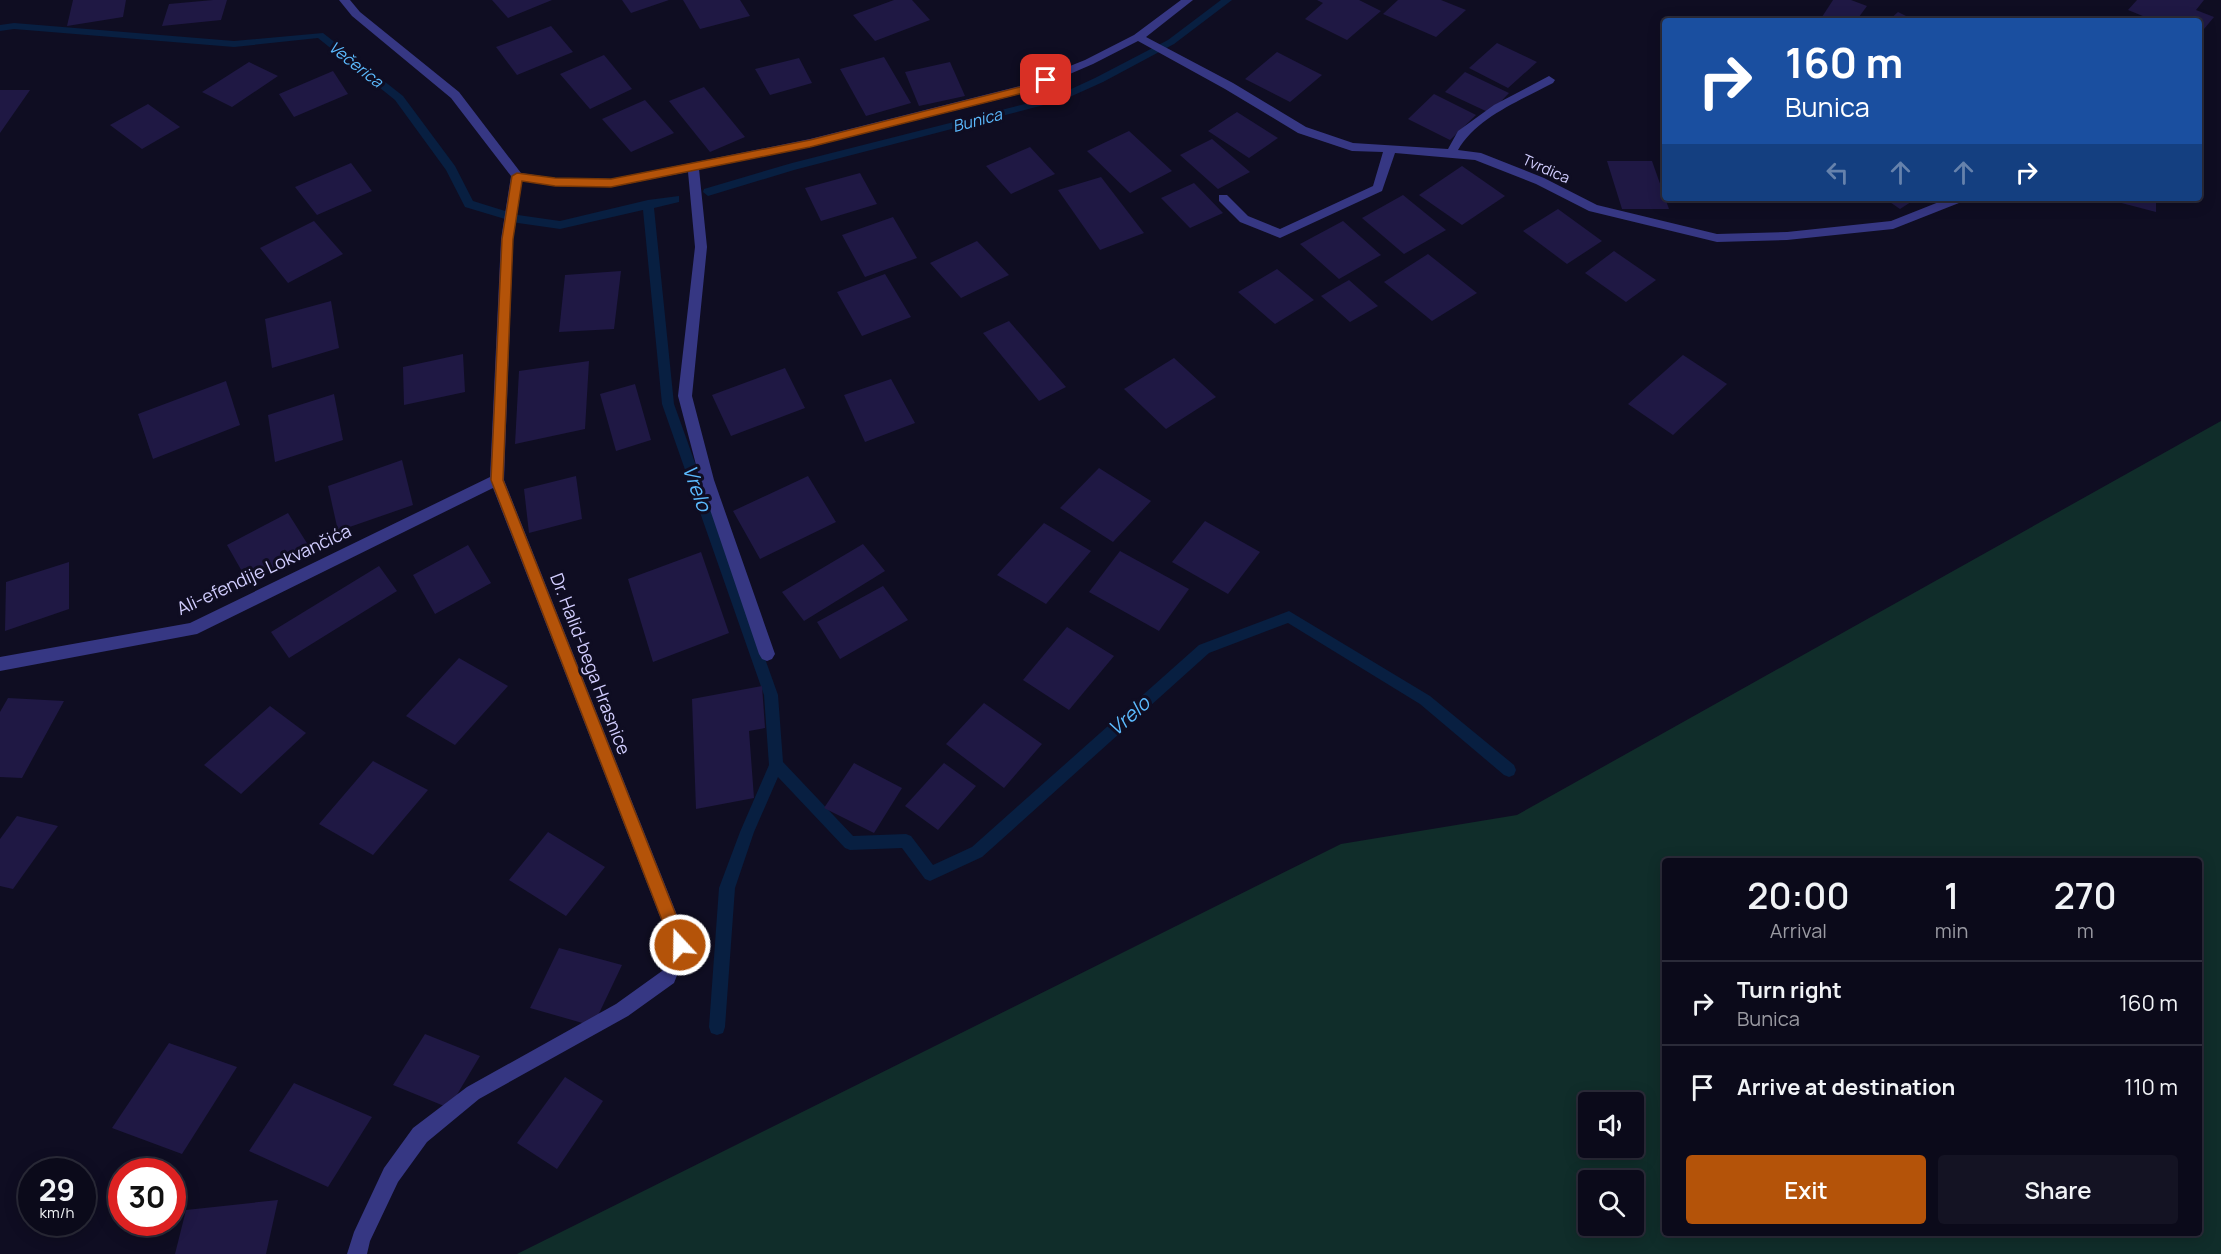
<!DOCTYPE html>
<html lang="en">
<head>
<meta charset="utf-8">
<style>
  :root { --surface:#0b0a1a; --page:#141323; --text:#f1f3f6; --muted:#9a9aa2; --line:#2b2b39; --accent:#b45309 }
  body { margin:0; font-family:Manrope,sans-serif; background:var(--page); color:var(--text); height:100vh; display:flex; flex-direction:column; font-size:22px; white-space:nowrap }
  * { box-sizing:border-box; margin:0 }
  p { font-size:20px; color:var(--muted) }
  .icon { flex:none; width:33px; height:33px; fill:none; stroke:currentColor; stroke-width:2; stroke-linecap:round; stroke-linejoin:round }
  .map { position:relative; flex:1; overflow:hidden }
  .panel { position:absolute; left:1662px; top:858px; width:540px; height:378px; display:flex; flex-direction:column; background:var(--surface); border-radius:6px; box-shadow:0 3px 15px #0003,0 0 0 2px var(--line) }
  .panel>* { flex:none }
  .banner { position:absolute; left:1662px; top:18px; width:540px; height:183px; border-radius:6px; box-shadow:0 3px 15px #0003,0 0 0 2px var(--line); background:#1a4fa0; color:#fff; overflow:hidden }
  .buttons { position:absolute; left:1578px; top:1092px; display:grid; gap:12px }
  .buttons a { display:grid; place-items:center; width:66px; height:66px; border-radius:6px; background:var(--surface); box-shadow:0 3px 15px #0003,0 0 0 2px var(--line); font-size:30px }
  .speed { position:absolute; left:18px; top:1158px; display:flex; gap:12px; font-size:30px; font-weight:700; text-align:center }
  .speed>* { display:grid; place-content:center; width:78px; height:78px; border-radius:50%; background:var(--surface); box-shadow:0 3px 15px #0003,0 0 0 2px var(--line); line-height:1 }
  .speed small { font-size:15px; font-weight:400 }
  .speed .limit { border:9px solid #d22; background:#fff; color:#111 }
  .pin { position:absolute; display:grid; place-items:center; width:51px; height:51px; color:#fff; margin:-26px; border-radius:12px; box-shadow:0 3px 9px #0006 }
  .me { position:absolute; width:66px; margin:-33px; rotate:339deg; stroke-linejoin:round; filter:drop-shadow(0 0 4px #0008) }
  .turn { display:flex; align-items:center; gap:21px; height:126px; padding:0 24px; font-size:27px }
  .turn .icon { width:78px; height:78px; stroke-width:2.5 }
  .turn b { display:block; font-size:42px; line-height:51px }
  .lanes { display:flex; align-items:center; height:57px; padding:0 24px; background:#0003; justify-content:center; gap:30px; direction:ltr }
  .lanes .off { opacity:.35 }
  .eta { display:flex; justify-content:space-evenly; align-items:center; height:102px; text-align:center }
  .eta b { font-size:36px; font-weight:600; line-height:42px }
  .primary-button { display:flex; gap:12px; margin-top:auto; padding:12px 24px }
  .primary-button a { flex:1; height:69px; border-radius:6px; background:var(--accent); color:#fff; font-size:24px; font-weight:600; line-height:69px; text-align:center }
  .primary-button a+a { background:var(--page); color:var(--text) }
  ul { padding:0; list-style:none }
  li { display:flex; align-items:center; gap:18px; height:84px; padding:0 24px; border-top:2px solid var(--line) }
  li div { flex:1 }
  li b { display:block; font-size:22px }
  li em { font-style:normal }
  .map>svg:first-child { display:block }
  .green { fill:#102d2a; fill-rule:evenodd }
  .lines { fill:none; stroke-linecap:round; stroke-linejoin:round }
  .stream { fill:#081f41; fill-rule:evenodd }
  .building { fill:#1f1844 }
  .street { fill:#363783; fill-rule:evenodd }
  .route { fill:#b45309; stroke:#753606; stroke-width:1.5 }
  .labels { text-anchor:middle; stroke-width:6; stroke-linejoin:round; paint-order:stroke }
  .far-street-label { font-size:15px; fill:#d2ceff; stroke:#0f0d22 }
  .far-water-label { font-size:16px; font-style:italic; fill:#5cbbff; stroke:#0f0d22 }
  .street-label { font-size:18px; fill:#d2ceff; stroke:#0f0d22 }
  .water-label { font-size:20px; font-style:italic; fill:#5cbbff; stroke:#0f0d22 }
</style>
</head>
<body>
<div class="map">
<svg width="2221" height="1254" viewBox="0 0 2221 1254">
  <rect width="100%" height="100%" fill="#0f0d22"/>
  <path class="green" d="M2221,421V1254H517L1341,844L1517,815ZM1665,861H2199V1233H1665ZM1588,1102H1634V1148H1588ZM1588,1180H1634V1226H1588Z"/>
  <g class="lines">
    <g class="stream">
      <path d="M1221,0H1232L1174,44L1103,82L1063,100L794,170L708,196L703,192L704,189L792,163L1056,96L1095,78L1168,40Z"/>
      <path d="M14,23L234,41L323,33L403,96L455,166L473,201L518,215L560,221L648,200L679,196V202L654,208L674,404L778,695L783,762L853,836L906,834L911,836L933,865L972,847L1199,645L1289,611L1430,696L1514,765L1516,770L1514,775L1509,777L1504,775L1420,704L1288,623L1209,653L982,857L930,881L925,879L902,848L850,850L845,848L778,777L754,832L735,888L725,1027L723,1033L717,1035L711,1033L709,1027L719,888L740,832L769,765L764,695L662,404L643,210L560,229L518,223L465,207L446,170L395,100L318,38L234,47L14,29L0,31V25Z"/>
    </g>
  </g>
  <g class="building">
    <path d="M73,0H126L123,17L67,26Z"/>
    <path d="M213,0H227L221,20L162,26L169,4Z"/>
    <path d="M492,0H552L508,18Z"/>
    <path d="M622,0H669L631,13Z"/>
    <path d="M683,0H740L750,16L700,29Z"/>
    <path d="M894,0H912L930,20L875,41L853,15Z"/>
    <path d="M1317,0H1359L1381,11L1347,40L1305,19L1323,3Z"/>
    <path d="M1398,0H1441L1466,10L1436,37L1383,14Z"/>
    <path d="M1833,0H1851L1867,6L1856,21H1834L1822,17Z"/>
    <path d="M2137,0H2204L2196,10L2214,17L2199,35V21H2155L2128,10Z"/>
    <path d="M1898,12L1916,21H1888Z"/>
    <path d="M551,26L573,52L517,75L496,47Z"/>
    <path d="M1497,43L1537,62L1508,88L1469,68Z"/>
    <path d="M1277,52L1322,75L1290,102L1245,79Z"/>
    <path d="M604,55L632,89L590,109L560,74Z"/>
    <path d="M884,57L911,103L866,116L840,69Z"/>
    <path d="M799,58L812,83L770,95L755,69Z"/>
    <path d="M249,62L278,76L232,107L202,92Z"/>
    <path d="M950,62L965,96L919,106L905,72Z"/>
    <path d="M333,71L348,94L294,117L279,94Z"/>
    <path d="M1465,72L1509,93L1490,113L1445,92Z"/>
    <path d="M704,87L745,137L710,152L669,101Z"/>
    <path d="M0,90H30L0,133Z"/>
    <path d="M1434,94L1476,115L1450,140L1408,119Z"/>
    <path d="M645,100L674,133L631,152L602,119Z"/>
    <path d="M148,104L180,127L142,149L110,125Z"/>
    <path d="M1237,112L1278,138L1249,158L1208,131Z"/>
    <path d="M1129,131L1172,171L1130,193L1087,151Z"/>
    <path d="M1212,139L1250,172L1218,189L1180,155Z"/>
    <path d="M1030,147L1055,174L1011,194L986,166Z"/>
    <path d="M1607,161H1652L1669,209H1622Z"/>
    <path d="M351,163L372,191L317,215L295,187Z"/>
    <path d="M1462,166L1505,196L1462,225L1419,195Z"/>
    <path d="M860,173L877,204L821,221L805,188Z"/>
    <path d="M1101,177L1144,233L1100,250L1058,190Z"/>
    <path d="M1194,183L1223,213L1190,228L1161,198Z"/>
    <path d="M1403,195L1446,230L1404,254L1362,218Z"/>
    <path d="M1884,198H1917L1900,209Z"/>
    <path d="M2107,198H2156V212L2106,199Z"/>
    <path d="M1558,209L1602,241L1567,264L1523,231Z"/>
    <path d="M893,217L917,258L865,277L842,235Z"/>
    <path d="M314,221L343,254L288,283L260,248Z"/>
    <path d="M1343,221L1381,255L1339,279L1300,244Z"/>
    <path d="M977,241L1009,275L961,298L930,263Z"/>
    <path d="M1614,251L1656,280L1626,302L1585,273Z"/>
    <path d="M1428,254L1477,293L1432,321L1384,282Z"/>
    <path d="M1277,269L1314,300L1275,324L1238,292Z"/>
    <path d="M621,271L614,329L559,332L565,275Z"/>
    <path d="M885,274L911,317L862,336L837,292Z"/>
    <path d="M1349,280L1378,306L1350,322L1321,296Z"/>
    <path d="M331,301L339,348L272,368L265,319Z"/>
    <path d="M1009,321L1066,387L1039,401L983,333Z"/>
    <path d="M463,354L465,392L404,405L403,367Z"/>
    <path d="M1683,355L1727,384L1673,435L1628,404Z"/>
    <path d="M1174,358L1216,397L1166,429L1124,389Z"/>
    <path d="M589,361L585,429L515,444L519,371Z"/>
    <path d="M785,368L805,408L731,436L712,395Z"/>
    <path d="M891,379L915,423L865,442L844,395Z"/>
    <path d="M226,381L240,425L153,459L138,414Z"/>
    <path d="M635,384L651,440L616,451L600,394Z"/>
    <path d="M334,394L343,440L275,462L268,415Z"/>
    <path d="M402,460L413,505L338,531L328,486Z"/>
    <path d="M1099,468L1151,501L1113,542L1060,508Z"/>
    <path d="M576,476L582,519L529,533L524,489Z"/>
    <path d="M808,476L836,522L760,559L733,511Z"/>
    <path d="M288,513L310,548L248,582L227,545Z"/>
    <path d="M1205,521L1260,552L1228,594L1172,562Z"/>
    <path d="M1044,523L1091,551L1046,604L997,575Z"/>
    <path d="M863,544L885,571L804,621L782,592Z"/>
    <path d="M468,545L491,583L435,614L413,575Z"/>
    <path d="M1120,551L1189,589L1159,631L1089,592Z"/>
    <path d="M701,552L729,633L653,662L628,579Z"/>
    <path d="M69,562V609L5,631L6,582Z"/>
    <path d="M379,566L397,591L289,658L271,632Z"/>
    <path d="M883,586L908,620L840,659L817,622Z"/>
    <path d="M1067,627L1114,656L1069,710L1023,680Z"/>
    <path d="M459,658L508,686L455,745L406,716Z"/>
    <path d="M762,686L765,728L749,731L754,798L696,809L692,699Z"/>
    <path d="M8,698L64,701L22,778L0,777V712Z"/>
    <path d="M984,703L1042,744L1004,788L946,744Z"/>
    <path d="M270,706L306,733L241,794L204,765Z"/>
    <path d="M373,761L428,790L373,855L319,824Z"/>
    <path d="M854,763L902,788L874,833L824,808Z"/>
    <path d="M944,763L976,786L938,830L905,806Z"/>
    <path d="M17,816L58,826L13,889L0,886V839Z"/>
    <path d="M548,832L605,867L566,916L509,880Z"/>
    <path d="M559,948L622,965L593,1026L530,1008Z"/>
    <path d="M425,1034L480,1056L449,1108L393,1085Z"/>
    <path d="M169,1043L237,1067L182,1154L112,1128Z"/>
    <path d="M565,1077L603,1101L557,1169L517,1143Z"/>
    <path d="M294,1083L372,1117L328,1187L249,1151Z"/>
    <path d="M278,1200L266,1254H175L186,1210Z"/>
  </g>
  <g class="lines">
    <path class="street" d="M339,0H350L360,12L459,92L521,173L555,178L611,179L810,139L1020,86L1085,60L1134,35L1181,0H1193L1146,37L1233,83L1306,127L1353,143L1448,149L1458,131L1494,105L1549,76L1555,80L1553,83C1521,100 1477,117 1458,150L1481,153L1544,178L1597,205L1717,234L1787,232L1891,221L1949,198H1966L1964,201L1893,229L1787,240L1717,242L1589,211L1536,184L1475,160L1395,153L1382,191L1280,238L1240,222L1219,201V195H1227L1248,216L1280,229L1373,186L1383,152L1352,151L1298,133L1225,89L1138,41L1093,64L1028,92L810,147L699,169L707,247L692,396L714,480L775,654L772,659L767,661L762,659L759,654L700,480L678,396L695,247L688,172L611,187L555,186L522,181L513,239L504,480L689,945L674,983L628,1016L479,1099L427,1142L398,1182L370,1241L367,1254H347L354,1232L384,1168L413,1128L467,1087L616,1004L662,971L671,945L493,488L197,634L0,671V657L190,623L490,477L501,239L511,176L451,98L352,16Z"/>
  </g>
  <path class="route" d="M1046,77L1049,78V83L1027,92L810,147L611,187L555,186L522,181L513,239L503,480L688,945L686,951L680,953L674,951L491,480L502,239L512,176L517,173L555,178L611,179L810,140L1020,87Z"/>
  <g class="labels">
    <g class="far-street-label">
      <text transform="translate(1546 169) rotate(24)" y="5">Tvrdica</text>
    </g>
    <g class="far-water-label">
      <text transform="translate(356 64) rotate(38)" y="6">Večerica</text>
      <text transform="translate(977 120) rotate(-15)" y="6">Bunica</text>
    </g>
    <g class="street-label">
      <text transform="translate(264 570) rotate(-25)" y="6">Ali-efendije Lokvančića</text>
      <text transform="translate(590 664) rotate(69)" y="6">Dr. Halid-bega Hrasnice</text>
    </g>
    <g class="water-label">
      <text transform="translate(697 488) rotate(70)" y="7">Vrelo</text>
      <text transform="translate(1129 716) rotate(-42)" y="7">Vrelo</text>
    </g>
  </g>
</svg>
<div class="buttons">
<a><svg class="icon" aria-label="sound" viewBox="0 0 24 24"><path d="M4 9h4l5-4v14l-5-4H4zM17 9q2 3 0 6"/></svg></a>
<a><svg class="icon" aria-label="search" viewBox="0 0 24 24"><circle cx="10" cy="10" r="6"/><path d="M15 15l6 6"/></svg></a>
</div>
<div class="speed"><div>29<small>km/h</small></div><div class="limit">30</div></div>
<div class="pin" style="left:1046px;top:80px;background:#d93025"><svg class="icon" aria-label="arrive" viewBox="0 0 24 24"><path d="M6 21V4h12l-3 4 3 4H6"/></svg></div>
<svg class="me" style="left:680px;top:945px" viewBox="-20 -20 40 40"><circle r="17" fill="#b45309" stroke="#fff" stroke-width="3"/><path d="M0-11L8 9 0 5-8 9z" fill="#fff"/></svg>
<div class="banner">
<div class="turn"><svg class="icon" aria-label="right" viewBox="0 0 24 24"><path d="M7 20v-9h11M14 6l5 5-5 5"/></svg><div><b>160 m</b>Bunica</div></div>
<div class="lanes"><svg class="icon off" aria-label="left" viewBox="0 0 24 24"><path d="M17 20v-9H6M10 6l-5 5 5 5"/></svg><svg class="icon off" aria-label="ahead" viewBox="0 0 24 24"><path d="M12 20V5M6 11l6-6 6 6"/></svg><svg class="icon off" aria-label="ahead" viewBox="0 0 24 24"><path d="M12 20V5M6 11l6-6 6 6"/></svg><svg class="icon" aria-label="right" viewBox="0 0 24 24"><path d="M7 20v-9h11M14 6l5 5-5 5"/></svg></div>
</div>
<section class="panel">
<div class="eta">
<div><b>20:00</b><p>Arrival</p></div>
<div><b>1</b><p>min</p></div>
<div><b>270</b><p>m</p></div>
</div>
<ul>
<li><svg class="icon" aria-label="right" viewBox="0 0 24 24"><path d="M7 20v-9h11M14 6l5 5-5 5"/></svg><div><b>Turn right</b><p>Bunica</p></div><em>160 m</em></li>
<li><svg class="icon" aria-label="arrive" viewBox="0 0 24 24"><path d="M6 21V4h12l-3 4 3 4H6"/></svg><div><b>Arrive at destination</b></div><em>110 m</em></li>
</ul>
<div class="primary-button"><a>Exit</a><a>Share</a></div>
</section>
</div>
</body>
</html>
